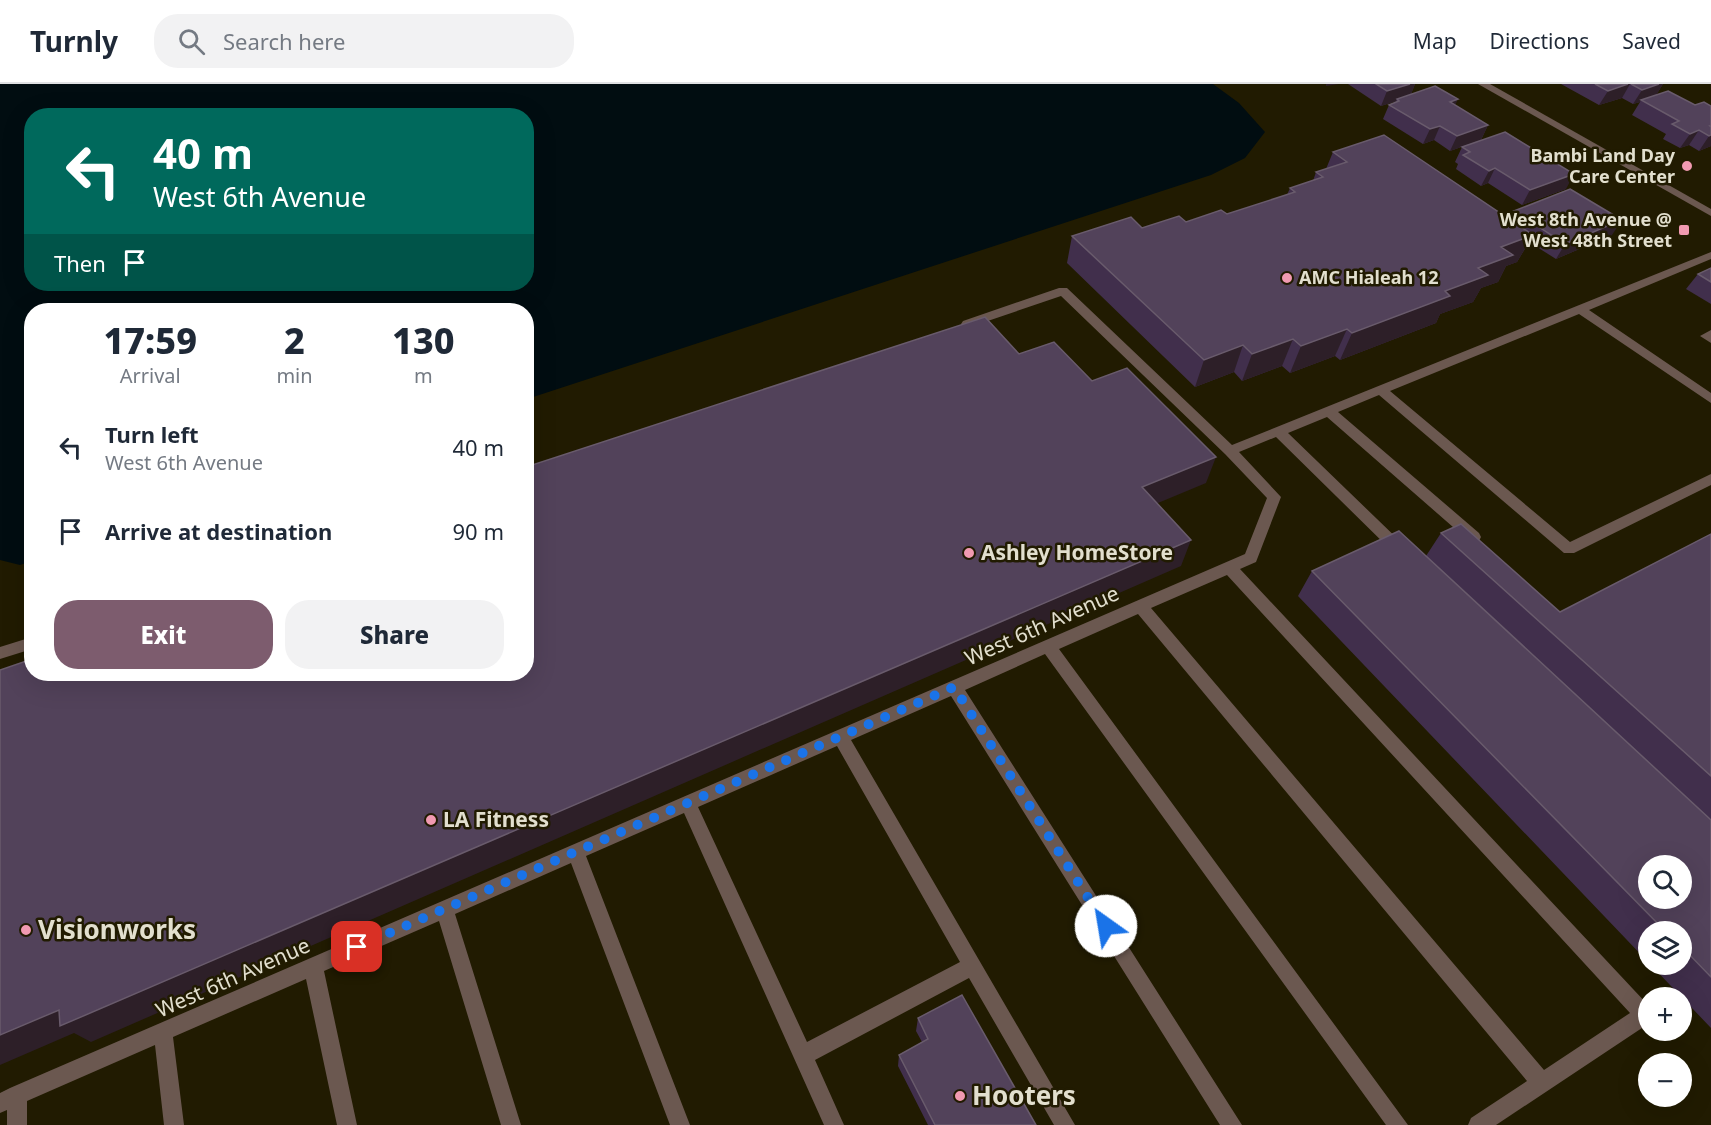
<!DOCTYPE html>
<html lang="en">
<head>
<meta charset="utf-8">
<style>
  :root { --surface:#fff; --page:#f2f2f3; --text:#1f2937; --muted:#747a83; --line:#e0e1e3; --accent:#7d5c6e }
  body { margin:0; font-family:"Noto Sans",sans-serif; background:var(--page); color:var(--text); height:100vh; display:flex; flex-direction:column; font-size:22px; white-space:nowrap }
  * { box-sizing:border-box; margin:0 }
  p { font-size:20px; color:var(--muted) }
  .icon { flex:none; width:33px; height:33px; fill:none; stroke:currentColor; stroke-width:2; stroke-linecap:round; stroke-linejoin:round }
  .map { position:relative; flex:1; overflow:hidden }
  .sheet { position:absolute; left:24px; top:219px; width:510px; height:378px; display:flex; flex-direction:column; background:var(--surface); border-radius:24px; box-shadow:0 6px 24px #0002 }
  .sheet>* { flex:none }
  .guide { position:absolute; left:24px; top:24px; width:510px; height:183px; border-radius:24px; box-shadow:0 6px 24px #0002; background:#00695c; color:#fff; overflow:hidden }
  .tools { position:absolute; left:1638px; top:771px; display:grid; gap:12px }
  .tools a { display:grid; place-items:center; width:54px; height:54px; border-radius:50%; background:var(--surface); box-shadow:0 6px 24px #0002; font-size:30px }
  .pin { position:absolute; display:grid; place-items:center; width:51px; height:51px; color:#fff; margin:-26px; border-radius:12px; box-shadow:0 3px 9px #0006 }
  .me { position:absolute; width:66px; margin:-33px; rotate:328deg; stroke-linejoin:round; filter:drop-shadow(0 0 4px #0008) }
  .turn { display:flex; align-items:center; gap:21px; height:126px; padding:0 30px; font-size:27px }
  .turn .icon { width:78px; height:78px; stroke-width:2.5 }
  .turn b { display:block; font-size:42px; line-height:51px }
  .then { display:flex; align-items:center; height:57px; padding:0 30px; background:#0003; gap:12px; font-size:22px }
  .eta { display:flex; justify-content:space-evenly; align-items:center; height:102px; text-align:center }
  .eta b { font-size:36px; font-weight:800; line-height:42px }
  .primary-button { display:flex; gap:12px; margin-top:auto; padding:12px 30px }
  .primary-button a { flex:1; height:69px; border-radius:24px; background:var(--accent); color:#fff; font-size:24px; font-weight:800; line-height:69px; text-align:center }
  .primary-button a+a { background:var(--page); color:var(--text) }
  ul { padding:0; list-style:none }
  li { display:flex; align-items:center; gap:18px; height:84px; padding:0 30px }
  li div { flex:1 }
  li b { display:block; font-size:22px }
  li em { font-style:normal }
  header { display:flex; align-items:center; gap:36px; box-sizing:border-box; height:84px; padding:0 30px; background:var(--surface); border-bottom:2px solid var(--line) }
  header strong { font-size:28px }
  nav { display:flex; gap:33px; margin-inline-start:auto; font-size:21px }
  .search { width:420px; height:54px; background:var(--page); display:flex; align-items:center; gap:15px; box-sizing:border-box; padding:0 21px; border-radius:24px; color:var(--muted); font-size:22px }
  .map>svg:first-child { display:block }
  .water { fill:#010d11; fill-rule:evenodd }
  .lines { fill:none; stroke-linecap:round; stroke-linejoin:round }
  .minor { fill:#6b5850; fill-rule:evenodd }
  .wall { fill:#412f4c }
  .shaded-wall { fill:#2d1f28 }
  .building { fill:#52425a; stroke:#695b6c; stroke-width:1.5; fill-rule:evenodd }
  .route { stroke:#1a73e8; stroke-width:10; stroke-dasharray:0 18 }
  .poi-dot { fill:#f19ab1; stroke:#211b01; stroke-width:2 }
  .labels { text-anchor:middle; stroke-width:5; stroke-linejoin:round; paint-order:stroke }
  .far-poi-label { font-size:18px; font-weight:bold; fill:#e2dfce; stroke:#211b01; text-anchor:end }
  .poi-label { font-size:21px; font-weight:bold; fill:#e2dfce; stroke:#211b01; text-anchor:start }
  .street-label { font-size:21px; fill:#e2dfce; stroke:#211b01 }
  .near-poi-label { font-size:26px; font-weight:bold; fill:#e2dfce; stroke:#211b01; text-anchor:start }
</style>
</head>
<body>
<header>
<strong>Turnly</strong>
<div class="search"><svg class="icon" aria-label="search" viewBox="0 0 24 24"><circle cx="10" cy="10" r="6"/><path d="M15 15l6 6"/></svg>Search here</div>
<nav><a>Map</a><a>Directions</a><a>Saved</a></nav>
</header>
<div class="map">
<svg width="1711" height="1041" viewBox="0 0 1711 1041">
  <rect width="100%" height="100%" fill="#211b01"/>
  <path class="water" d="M0,0H1213L1239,19L1265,48L1245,74L1211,91L527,315L526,226H32V477L20,481L0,476ZM32,32H526V200H32Z"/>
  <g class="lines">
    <g class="minor">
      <path d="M1478,0H1490L1711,125V132Z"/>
      <path d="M1711,168V175L1589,226L1711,309V319L1579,230L1390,307L1570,458L1711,390V401L1574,469H1564L1379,311L1338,328L1479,449L1481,453L1479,457H1469L1327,333L1288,349L1406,463L1408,467L1406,471H1396L1276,353L1239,368L1281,413L1256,478L1240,485L1648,921V940L1496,1041H1468L1471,1034L1527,997L1138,530L1059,565L1408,1041H1386L1045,570L965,606L1242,1041H1220L951,612L851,656L1075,1041H1054L969,894L815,976L844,1041H824L684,729L586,772L690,1041H670L571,779L455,830L521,1041H501L439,837L324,887L357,1041H337L306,895L173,953L184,1041H164L155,961L27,1017V1041H7V1026L0,1029V1009L10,1004L1245,470L1267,414L1225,370L1061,212L967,244L961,240L963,237L1059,204H1067L1232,361ZM1227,491L1630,929L1544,986L1151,524ZM837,662L960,878L807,958L698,723Z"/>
      <path d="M1711,246V259L1700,252Z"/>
      <path d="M32,553V565L0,575V563Z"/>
    </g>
  </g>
  <g class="wall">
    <path d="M1348,0H1415L1411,10L1455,22L1488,41L1481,56L1450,67L1434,56L1423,60L1383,35L1389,21L1395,18L1396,17L1381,22Z"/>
    <path d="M1561,0H1663L1656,11L1695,21L1711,22V62L1699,67L1689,61L1680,64L1663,55L1666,50L1632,31L1640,18L1633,20L1622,14L1599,21Z"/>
    <path d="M1462,63L1566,105L1522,121L1488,99L1481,102L1456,85L1458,80L1455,78Z"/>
    <path d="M1333,68L1509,135L1514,127L1612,151L1556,175L1529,158L1517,178L1506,182L1498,198L1481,204L1473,218L1440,230L1436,239L1340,276L1335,272L1290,289L1282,282L1242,297L1234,288L1195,303L1067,179L1072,152L1186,138L1227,130L1287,111L1290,104L1313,97L1316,88L1326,85Z"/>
    <path d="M1711,184V220L1686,205L1698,190Z"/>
    <path d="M1441,449L1560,528L1711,450V944L1650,880H1682V848H1648V878L1298,512L1312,487L1426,472Z"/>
    <path d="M918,934L1036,1041H928L898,982L899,971L922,958L916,947Z"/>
  </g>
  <g class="shaded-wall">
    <path d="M1326,0H1339L1326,2Z"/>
    <path d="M1410,0H1415L1410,13L1397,15L1396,17L1381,22L1387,7Z"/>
    <path d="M1628,0H1630L1622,14L1599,21L1608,7Z"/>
    <path d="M1659,0H1663L1655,13L1641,16L1640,18L1633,20L1642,6Z"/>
    <path d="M1458,15L1451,30L1450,18Z"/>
    <path d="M1488,41L1481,56L1450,67L1457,52Z"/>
    <path d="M1440,42L1434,56L1423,60L1430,45Z"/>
    <path d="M1711,42V62L1699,67L1709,52Z"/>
    <path d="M1699,46L1689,61L1680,64L1690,50Z"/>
    <path d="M1495,84L1488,99L1481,102L1489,87Z"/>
    <path d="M1574,90L1566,105L1522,121L1530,106Z"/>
    <path d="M1622,136L1612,151L1556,175L1565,160Z"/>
    <path d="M1533,151L1517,178L1506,182L1498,198L1481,204L1473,218L1440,230L1436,239L1340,276L1352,249L1478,184L1501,163Z"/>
    <path d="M1347,245L1335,272L1290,289L1301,262Z"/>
    <path d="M1293,255L1282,282L1242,297L1252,270Z"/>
    <path d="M1243,261L1234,288L1195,303L1204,276Z"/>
    <path d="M1216,373L1206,399L1134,429L1142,403Z"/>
    <path d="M1191,456L1181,482L91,958L74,949L0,981V951Z"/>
  </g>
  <g class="building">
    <path d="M1376,0H1410L1387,7Z"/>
    <path d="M1595,0H1628L1608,7Z"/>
    <path d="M1631,0H1659L1642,6Z"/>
    <path d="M1435,2L1458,15L1450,18L1488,41L1457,52L1440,42L1430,45L1389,21L1399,17L1397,15Z"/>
    <path d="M1668,7L1695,21L1704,18L1711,22V42H1710L1711,43V51L1709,52L1699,46L1690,50L1672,40L1679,37L1641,16Z"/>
    <path d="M1505,48L1574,90L1530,106L1495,84L1489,87L1463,71L1470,68L1462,63Z"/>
    <path d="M1384,51L1533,151L1501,163L1513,171L1478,184L1488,191L1445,207L1450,212L1352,249L1347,245L1301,262L1293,255L1252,270L1243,261L1204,276L1072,152L1131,133L1142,144L1179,132L1186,138L1221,126L1227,130L1295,108L1290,104L1323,93L1316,88L1347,78L1333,68Z"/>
    <path d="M1570,105L1622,136L1565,160L1514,127Z"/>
    <path d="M1711,184V198L1698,190Z"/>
    <path d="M985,233L1019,270L1054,258L1092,297L1127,284L1216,373L1142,403L1191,456L60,942L59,926L0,951V586L32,575V590H526V383Z"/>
    <path d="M1461,440L1560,528L1711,450V692L1441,449Z"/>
    <path d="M1399,447L1711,736V893L1682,863V848H1666L1312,487ZM1648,782H1682V814H1648Z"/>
    <path d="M962,911L1036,1041H935L899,971L928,955L918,934Z"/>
  </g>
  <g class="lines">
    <path class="route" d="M357,863L954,603L1106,842"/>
  </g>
  <g class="poi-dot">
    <circle cx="1687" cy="82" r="6"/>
    <rect x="1678" y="140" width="12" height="12" rx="3"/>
    <circle cx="1287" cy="194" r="6"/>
    <circle cx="969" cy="469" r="6"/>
    <circle cx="431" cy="736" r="6"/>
    <circle cx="26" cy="846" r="6"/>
    <circle cx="960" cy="1012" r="6"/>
  </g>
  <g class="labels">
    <g class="far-poi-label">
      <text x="1675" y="78">Bambi Land Day<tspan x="1675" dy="21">Care Center</tspan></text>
      <text x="1672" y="142">West 8th Avenue @<tspan x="1672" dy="21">West 48th Street</tspan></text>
      <text x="1299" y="200" text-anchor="start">AMC Hialeah 12</text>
    </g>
    <g class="poi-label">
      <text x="981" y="476">Ashley HomeStore</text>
      <text x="443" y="743">LA Fitness</text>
    </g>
    <g class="street-label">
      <text transform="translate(1042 542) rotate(-24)" y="7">West 6th Avenue</text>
      <text transform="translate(233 894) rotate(-24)" y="7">West 6th Avenue</text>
    </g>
    <g class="near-poi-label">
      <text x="38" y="855">Visionworks</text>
      <text x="972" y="1021">Hooters</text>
    </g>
  </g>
</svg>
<div class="tools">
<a><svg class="icon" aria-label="search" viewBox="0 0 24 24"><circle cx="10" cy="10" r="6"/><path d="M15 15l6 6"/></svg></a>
<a><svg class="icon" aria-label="layers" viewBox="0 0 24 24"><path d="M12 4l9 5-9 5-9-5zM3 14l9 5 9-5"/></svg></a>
<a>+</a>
<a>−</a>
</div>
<div class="pin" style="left:357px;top:863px;background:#d93025"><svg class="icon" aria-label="arrive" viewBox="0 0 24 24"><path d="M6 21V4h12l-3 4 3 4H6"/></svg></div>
<svg class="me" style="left:1106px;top:842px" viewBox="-20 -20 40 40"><circle r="19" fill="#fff"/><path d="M0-13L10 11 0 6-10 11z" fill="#1a73e8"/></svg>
<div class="guide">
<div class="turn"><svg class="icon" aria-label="left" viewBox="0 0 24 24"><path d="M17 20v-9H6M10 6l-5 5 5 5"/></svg><div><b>40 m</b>West 6th Avenue</div></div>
<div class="then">Then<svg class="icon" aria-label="arrive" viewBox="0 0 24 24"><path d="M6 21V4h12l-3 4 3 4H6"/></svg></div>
</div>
<section class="sheet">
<div class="eta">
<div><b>17:59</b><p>Arrival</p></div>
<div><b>2</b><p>min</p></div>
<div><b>130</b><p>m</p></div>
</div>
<ul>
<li><svg class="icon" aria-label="left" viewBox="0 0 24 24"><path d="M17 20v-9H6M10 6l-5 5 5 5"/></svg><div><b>Turn left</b><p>West 6th Avenue</p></div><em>40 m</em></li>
<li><svg class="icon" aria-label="arrive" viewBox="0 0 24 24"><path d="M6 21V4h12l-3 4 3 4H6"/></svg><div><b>Arrive at destination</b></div><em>90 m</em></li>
</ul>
<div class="primary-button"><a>Exit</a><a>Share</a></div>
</section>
</div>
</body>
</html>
